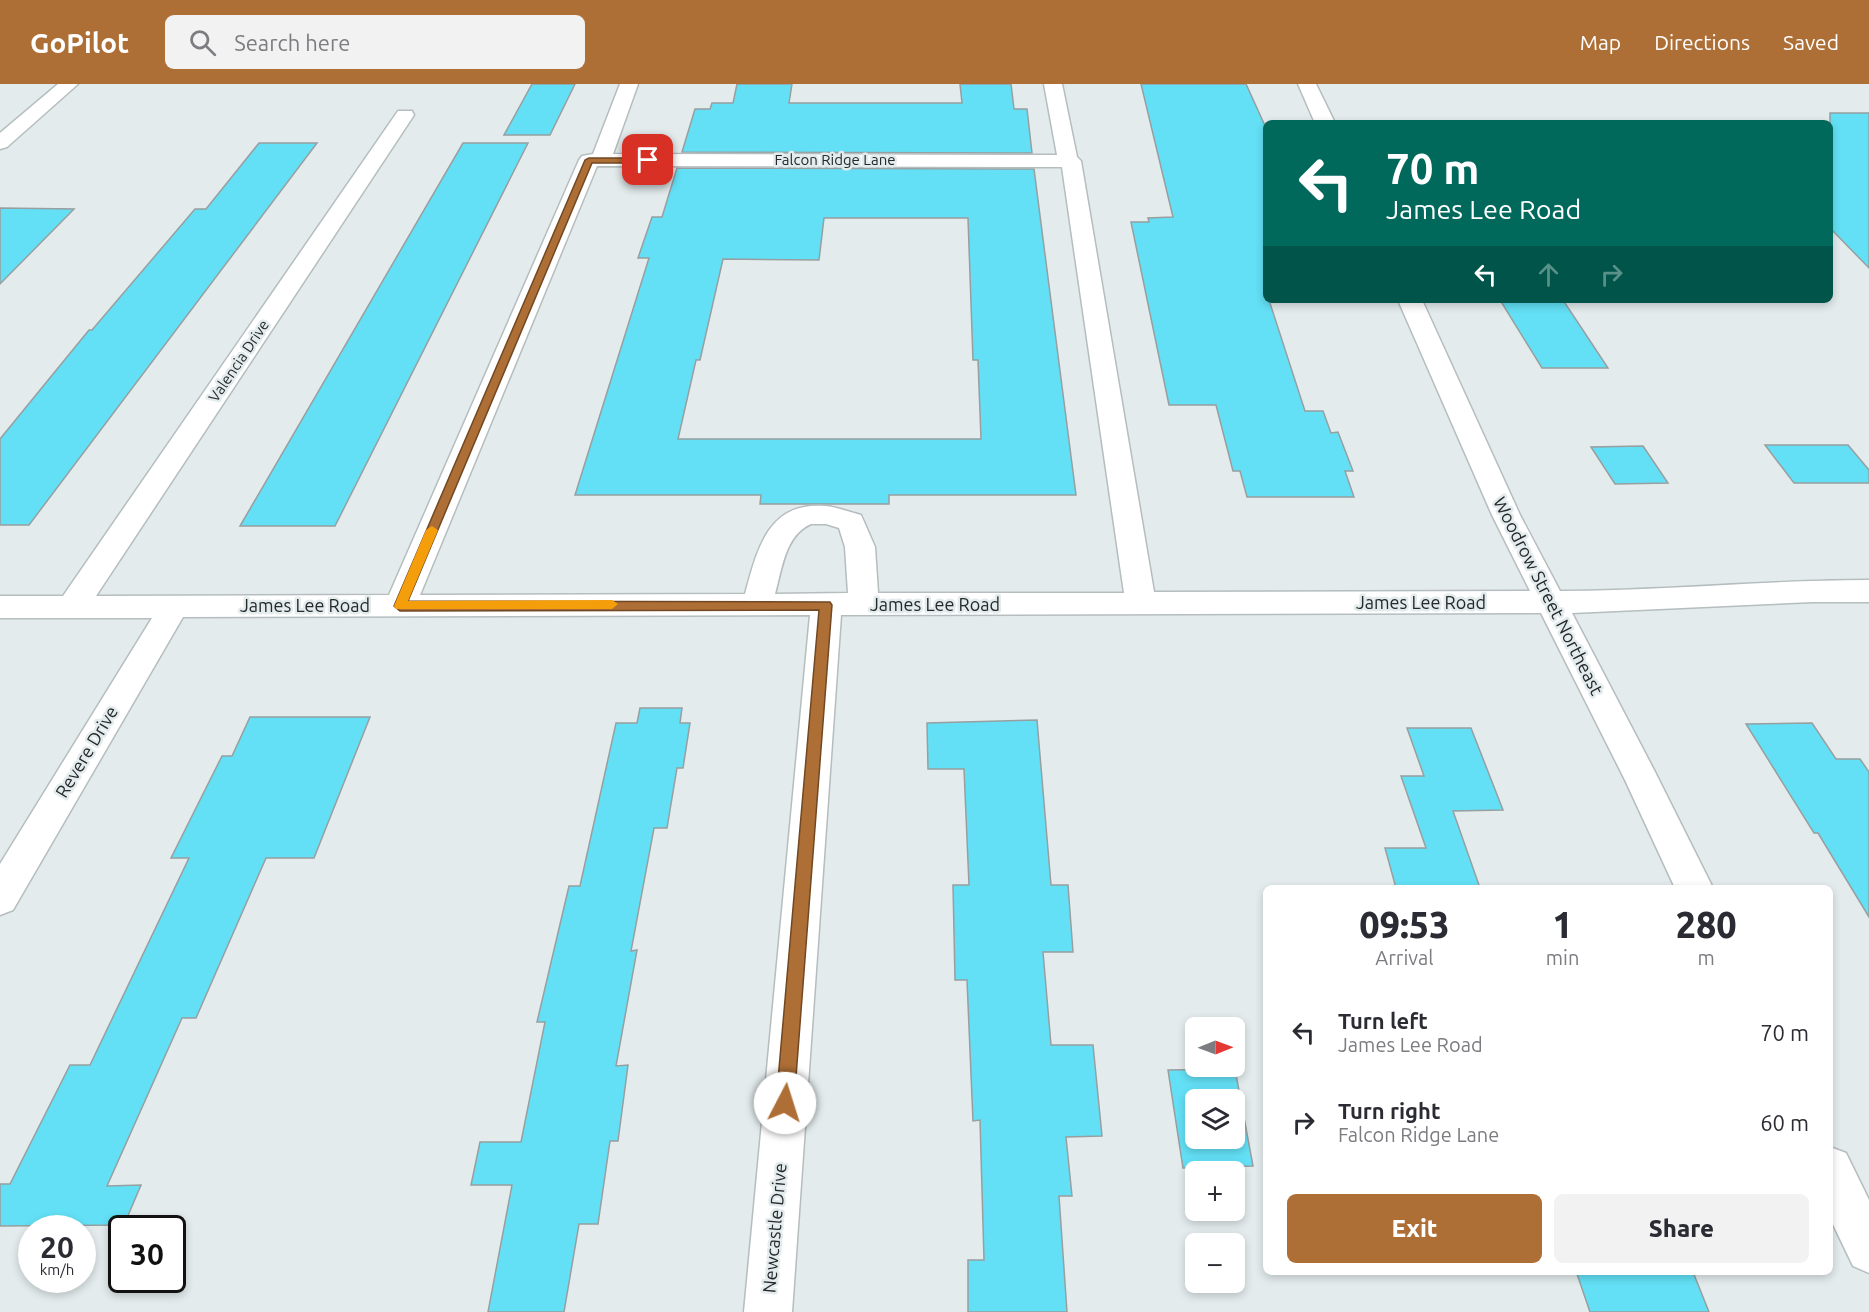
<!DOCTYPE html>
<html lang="en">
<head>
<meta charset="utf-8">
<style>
  :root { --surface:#fff; --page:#f2f2f3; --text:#2b2b33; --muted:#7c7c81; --accent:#ae6f36 }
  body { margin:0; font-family:Ubuntu,sans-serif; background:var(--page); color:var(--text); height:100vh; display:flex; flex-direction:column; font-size:22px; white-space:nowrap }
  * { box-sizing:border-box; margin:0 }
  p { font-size:20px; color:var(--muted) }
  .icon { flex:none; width:33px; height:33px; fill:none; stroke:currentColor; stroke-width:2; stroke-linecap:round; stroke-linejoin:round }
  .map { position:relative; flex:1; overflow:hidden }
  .drawer { position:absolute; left:1263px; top:801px; width:570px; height:390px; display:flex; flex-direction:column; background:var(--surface); border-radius:9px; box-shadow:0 3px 9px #0003 }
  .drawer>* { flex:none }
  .guide { position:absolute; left:1263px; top:36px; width:570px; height:183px; border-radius:9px; box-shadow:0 3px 9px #0003; background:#00695c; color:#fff; overflow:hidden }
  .needle { width:39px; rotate:89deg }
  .controls { position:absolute; left:1185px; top:933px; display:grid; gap:12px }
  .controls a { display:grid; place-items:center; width:60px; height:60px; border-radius:9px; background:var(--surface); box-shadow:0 3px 9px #0003; font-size:30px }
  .speed { position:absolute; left:18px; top:1131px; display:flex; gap:12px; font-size:30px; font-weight:700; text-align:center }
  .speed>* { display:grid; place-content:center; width:78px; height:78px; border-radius:50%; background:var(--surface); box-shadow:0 3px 9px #0003; line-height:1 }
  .speed small { font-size:15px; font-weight:400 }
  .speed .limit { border:3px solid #111; border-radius:9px; background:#fff; color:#111 }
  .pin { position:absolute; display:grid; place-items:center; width:51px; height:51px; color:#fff; margin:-26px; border-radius:12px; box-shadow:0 3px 9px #0006 }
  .me { position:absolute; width:66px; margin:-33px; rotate:5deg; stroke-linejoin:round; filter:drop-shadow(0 0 4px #0008) }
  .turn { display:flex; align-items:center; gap:21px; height:126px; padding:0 24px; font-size:27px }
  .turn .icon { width:78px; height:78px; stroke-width:2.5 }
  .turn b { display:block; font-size:42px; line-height:51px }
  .lanes { display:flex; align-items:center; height:57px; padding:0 24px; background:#0003; justify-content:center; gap:30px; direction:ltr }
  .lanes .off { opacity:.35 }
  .eta { display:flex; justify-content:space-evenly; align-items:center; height:102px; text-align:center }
  .eta b { font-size:36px; font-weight:800; line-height:42px }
  .button { display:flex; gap:12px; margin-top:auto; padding:12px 24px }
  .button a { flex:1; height:69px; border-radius:9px; background:var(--accent); color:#fff; font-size:24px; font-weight:800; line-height:69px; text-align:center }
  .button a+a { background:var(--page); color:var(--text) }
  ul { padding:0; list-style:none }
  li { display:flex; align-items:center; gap:18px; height:90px; padding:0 24px }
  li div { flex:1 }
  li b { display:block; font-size:22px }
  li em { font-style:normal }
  header { display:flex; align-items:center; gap:36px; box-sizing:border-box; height:84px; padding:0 30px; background:var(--accent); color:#fff }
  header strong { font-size:28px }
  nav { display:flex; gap:33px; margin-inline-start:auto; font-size:21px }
  .search { width:420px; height:54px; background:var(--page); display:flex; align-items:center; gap:15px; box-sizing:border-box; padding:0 21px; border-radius:9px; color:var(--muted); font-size:22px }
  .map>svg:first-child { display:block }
  .building { fill:#63e0f6; stroke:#979fa0; stroke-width:1.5; fill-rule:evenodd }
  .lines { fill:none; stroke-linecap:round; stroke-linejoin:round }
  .minor-casing { stroke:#b5bdbf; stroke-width:3 }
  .minor { fill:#fff; fill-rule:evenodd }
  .route { fill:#ae6f36; stroke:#714823; stroke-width:1.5 }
  .slow { fill:#f59e0b }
  .labels { text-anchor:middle; stroke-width:5; stroke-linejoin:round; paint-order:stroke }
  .far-street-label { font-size:15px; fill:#252929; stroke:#e3ebed }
  .street-label { font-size:18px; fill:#252929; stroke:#e3ebed }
</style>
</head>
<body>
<header>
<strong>GoPilot</strong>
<div class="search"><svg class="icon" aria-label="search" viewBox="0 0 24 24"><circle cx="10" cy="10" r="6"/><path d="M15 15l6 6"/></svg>Search here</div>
<nav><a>Map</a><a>Directions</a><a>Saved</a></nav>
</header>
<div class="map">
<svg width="1869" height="1228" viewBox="0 0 1869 1228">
  <rect width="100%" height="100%" fill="#e3ebed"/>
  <g class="building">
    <path d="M532,0H575L550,51H504Z"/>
    <path d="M737,0H792L789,19H962L960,0H1011L1014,25H1027L1032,69L682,68L695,25H710L712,19H733Z"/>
    <path d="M1141,0H1246L1266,44V216H1269L1305,327H1323L1331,349L1338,348L1353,387H1345L1354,413H1247L1240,387H1233L1216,321H1169L1131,138H1149L1148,134L1173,133Z"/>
    <path d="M1830,29H1869V184L1830,144Z"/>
    <path d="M259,59H317L29,441H0V355L89,246H92L195,125H206Z"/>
    <path d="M463,59H528L335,442H240Z"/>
    <path d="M677,84L1034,85L1076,411H889V420H760L761,411H575L649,174H638L652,133H662ZM824,134H968L973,276H978L981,355H678L696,276H700L723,175L819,176Z"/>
    <path d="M0,124L74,125L0,200Z"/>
    <path d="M1500,216H1563L1608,284H1542Z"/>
    <path d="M1765,361H1848L1869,386V399H1794Z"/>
    <path d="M1643,362L1668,399L1615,400L1591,363Z"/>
    <path d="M640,624H682L680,639H690L683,684H677L667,744H654L631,867L637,866L616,982L628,981L618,1057H610L598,1140H579L564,1228H488L512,1101H471L480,1058H521L545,938H537L569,802H580L616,639H637Z"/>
    <path d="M250,633H370L314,774H266L196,934H182L107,1102L141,1101L124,1141L0,1142V1100H10L70,981H90L189,774H171L222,672H232Z"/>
    <path d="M1037,636L1051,801H1068L1073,868H1043L1051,961H1093L1102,1052L1066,1053L1072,1112H1059L1067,1228H968V1176H984L980,1036L973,1037L967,896H955L953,801H969L964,685H928L927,639Z"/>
    <path d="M1812,639L1836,675H1860L1869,688V833L1818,749H1814L1746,640Z"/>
    <path d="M1407,644H1471L1503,726L1453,727L1480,804H1396L1385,764H1426L1401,692H1424Z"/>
    <path d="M1235,985L1253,1082L1183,1084L1168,986ZM1196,1016H1234V1054H1196Z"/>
    <path d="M1671,1188H1693L1709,1228H1590L1577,1190Z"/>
  </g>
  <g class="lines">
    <g class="minor-casing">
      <g id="minor">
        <path d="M58,0H78L7,63L0,65V49Z"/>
        <path d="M620,0H638L613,70L1057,71L1044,0H1062L1077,73L1081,77L1154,508L1530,507L1492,431L1398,216H1422L1520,431L1560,507C1663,507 1766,496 1869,496V518H1813L1572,529L1654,686L1713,804H1675L1625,696L1541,529L841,531L792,1228H744L810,531L183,533L13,826L0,831V780L152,534H0V512H63L398,27H412L414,31L96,512L389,511L579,76L582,72L593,70ZM597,82L1062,83L1124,509H878L875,463L861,431C849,428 837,423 825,422C768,417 757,466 745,510L420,511ZM811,440H826L839,444L845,463L848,509L775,510C782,485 785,451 811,440Z"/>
        <path d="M1298,0H1316L1335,39H1315Z"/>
        <path d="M1830,1063L1846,1069L1869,1116V1189L1853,1182L1830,1134Z"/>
      </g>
    </g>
    <use href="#minor" class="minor"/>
  </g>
  <path class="route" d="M589,74H648L652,76L648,79H592L408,517L830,518L832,521L794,1019L791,1025L785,1028L779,1025L776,1019L819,526L400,527L394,522L585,76Z"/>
  <path class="slow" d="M432,442L438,446L408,517L612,516L618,520L612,525H396L394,522L426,446Z"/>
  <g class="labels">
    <g class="far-street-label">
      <text x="835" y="81">Falcon Ridge Lane</text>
      <text transform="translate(239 277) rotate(-56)" y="5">Valencia Drive</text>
    </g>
    <g class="street-label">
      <text transform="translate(1548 512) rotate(63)" y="6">Woodrow Street Northeast</text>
      <text x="1421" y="525">James Lee Road</text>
      <text x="935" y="527">James Lee Road</text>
      <text x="305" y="528">James Lee Road</text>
      <text transform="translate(87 668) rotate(-59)" y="6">Revere Drive</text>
      <text transform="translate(775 1144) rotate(-85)" y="6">Newcastle Drive</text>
    </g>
  </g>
</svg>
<div class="controls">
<a><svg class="needle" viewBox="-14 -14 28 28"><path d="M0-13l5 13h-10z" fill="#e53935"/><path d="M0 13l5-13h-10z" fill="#7c7c81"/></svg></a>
<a><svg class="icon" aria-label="layers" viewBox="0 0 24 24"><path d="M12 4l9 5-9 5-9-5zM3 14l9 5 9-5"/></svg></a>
<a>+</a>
<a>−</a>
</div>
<div class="speed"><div>20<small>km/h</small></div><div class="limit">30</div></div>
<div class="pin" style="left:648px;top:76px;background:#d93025"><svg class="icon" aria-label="arrive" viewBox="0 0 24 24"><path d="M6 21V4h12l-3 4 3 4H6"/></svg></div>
<svg class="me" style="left:785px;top:1019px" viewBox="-20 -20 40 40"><circle r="19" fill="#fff"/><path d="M0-13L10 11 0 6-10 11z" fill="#ae6f36"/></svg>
<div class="guide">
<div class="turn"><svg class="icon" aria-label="left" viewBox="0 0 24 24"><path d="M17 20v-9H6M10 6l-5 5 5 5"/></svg><div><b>70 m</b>James Lee Road</div></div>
<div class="lanes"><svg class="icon" aria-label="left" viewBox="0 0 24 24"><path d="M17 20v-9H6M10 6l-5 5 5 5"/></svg><svg class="icon off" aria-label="ahead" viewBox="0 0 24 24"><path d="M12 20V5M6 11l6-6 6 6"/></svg><svg class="icon off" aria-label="right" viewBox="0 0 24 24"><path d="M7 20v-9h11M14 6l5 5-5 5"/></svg></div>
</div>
<section class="drawer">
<div class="eta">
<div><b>09:53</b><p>Arrival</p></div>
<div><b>1</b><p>min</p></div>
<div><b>280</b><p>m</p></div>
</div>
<ul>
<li><svg class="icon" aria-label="left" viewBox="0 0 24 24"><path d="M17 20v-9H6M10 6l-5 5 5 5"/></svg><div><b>Turn left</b><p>James Lee Road</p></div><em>70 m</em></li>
<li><svg class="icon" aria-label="right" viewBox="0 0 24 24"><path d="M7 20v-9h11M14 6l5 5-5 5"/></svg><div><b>Turn right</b><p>Falcon Ridge Lane</p></div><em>60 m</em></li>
</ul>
<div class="button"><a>Exit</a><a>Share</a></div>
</section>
</div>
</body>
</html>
